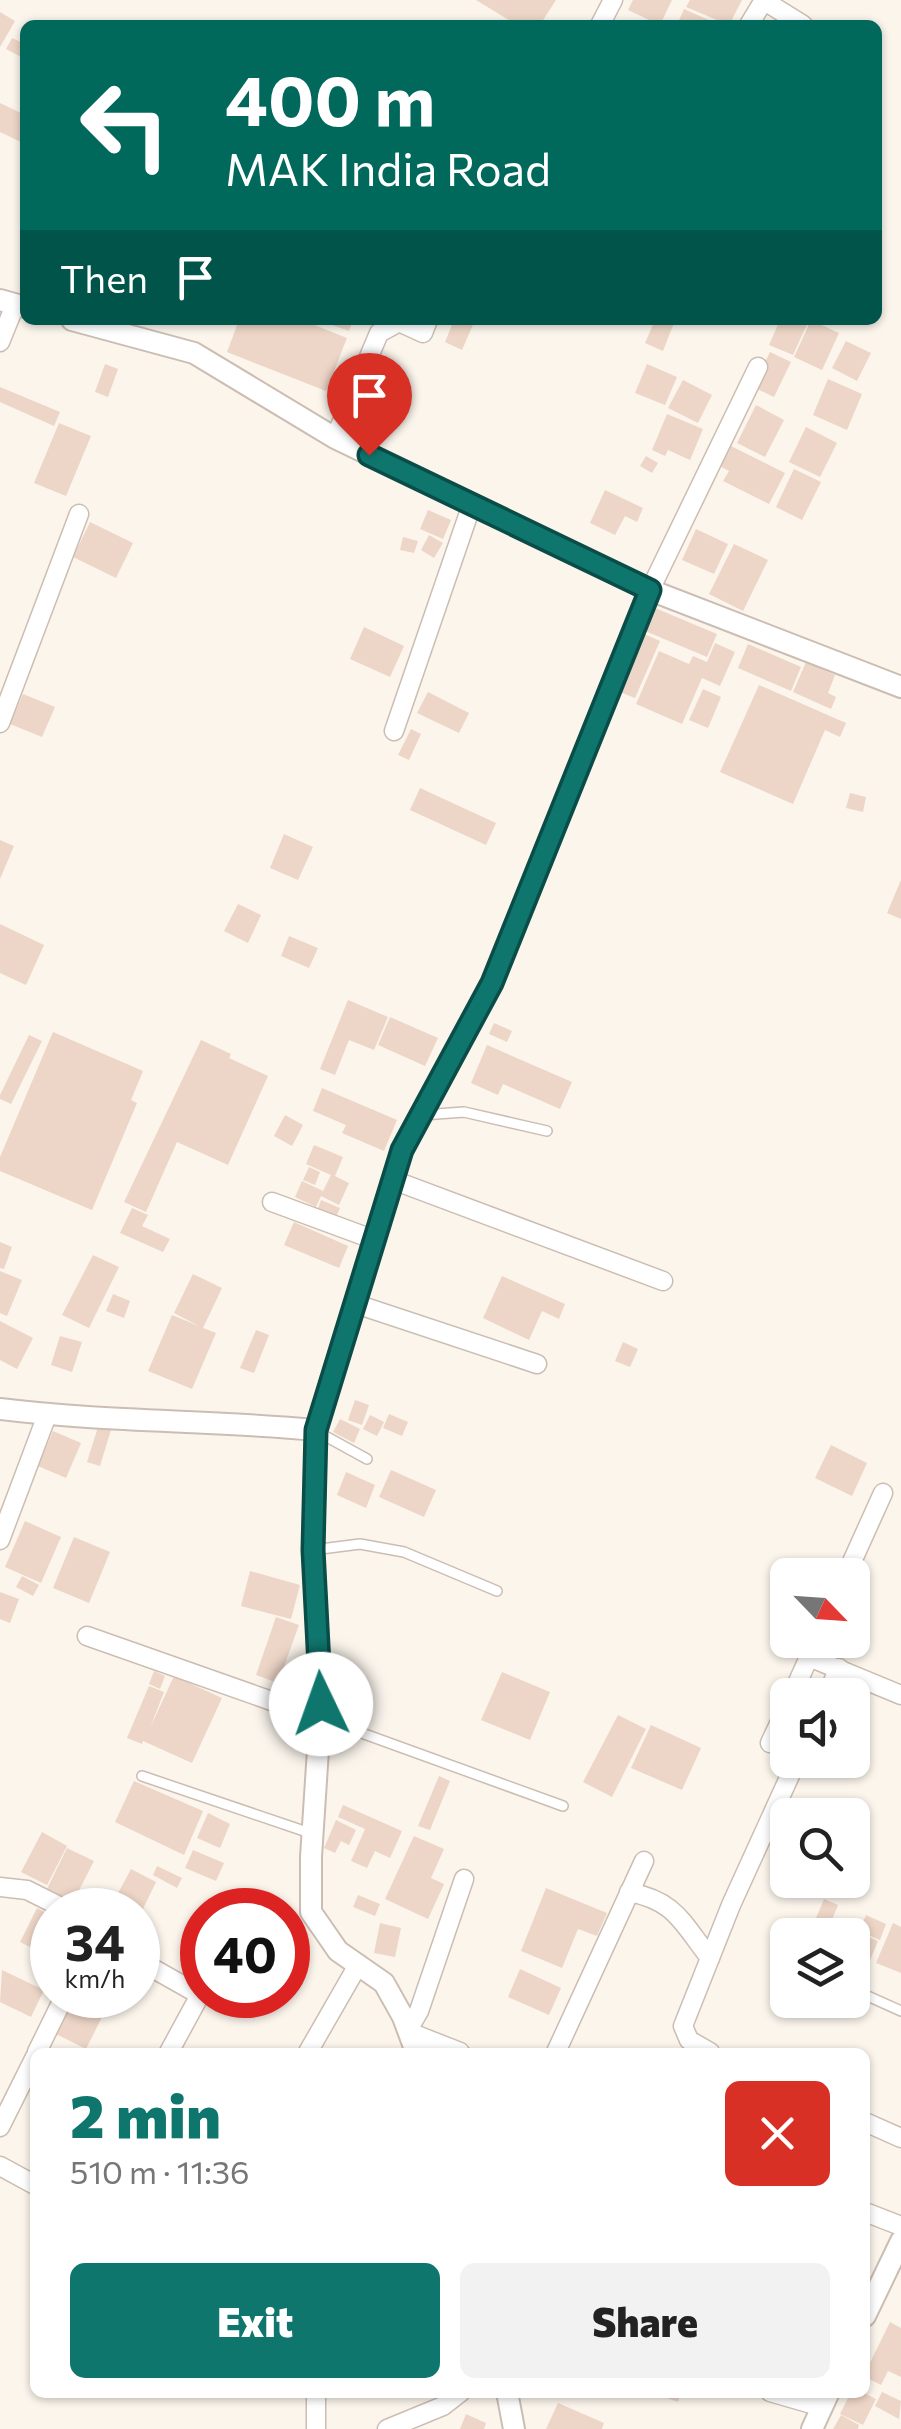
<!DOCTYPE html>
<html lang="en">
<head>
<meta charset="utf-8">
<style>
  :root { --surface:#fff; --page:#f2f2f2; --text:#222; --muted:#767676; --accent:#0f766e }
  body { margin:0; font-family:Commissioner,sans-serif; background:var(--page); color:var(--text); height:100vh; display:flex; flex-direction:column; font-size:38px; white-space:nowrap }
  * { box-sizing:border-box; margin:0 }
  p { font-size:32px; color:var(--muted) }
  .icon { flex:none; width:55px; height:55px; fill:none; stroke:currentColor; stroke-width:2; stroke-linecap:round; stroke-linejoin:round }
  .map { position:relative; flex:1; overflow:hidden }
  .side { position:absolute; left:30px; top:2048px; width:840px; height:350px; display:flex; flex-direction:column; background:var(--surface); border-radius:15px; box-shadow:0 2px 8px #0004 }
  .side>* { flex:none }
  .hud { position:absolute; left:20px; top:20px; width:862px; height:305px; border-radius:15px; box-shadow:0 2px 8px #0004; background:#00695c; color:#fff; overflow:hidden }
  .needle { width:65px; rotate:115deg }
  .tools { position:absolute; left:770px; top:1558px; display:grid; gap:20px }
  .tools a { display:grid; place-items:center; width:100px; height:100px; border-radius:15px; background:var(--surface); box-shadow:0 2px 8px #0004; font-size:50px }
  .speed { position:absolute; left:30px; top:1888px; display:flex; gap:20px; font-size:50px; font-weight:700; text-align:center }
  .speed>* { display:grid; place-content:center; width:130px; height:130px; border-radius:50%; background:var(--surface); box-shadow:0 2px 8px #0004; line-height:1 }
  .speed small { font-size:25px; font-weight:400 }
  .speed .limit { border:15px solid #d22; background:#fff; color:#111 }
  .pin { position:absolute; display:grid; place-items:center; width:85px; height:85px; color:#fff; margin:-102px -42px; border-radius:50% 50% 50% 0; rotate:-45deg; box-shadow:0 0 10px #0007 }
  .pin .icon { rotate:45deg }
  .me { position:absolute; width:110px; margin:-55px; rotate:357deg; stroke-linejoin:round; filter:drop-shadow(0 0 8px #0008) }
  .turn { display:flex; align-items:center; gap:35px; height:210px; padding:0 40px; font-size:45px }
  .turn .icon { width:130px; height:130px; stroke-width:2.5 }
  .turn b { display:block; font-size:70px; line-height:85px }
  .then { display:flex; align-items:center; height:95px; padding:0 40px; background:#0003; gap:20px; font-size:38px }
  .round { display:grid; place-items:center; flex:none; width:105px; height:105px; border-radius:15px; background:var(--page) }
  .headline { display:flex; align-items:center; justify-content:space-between; height:170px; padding:0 40px }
  h1 { font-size:60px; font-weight:800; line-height:75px; color:var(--accent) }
  .action { display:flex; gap:20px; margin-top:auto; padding:20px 40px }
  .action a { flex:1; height:115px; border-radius:15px; background:var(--accent); color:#fff; font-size:40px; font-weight:800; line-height:115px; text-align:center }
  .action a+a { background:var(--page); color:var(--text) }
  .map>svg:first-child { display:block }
  .building { fill:#edd6c7 }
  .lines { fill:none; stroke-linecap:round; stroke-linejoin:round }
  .service-casing { stroke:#ccbdb3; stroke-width:12 }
  .minor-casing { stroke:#ccbdb3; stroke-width:21 }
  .tertiary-casing { stroke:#ccbdb3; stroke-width:24 }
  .service { stroke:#fff; stroke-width:9 }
  .minor { stroke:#fff; stroke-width:18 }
  .tertiary { stroke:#fff; stroke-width:20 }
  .route-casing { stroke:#0a4d48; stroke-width:25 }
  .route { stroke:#0f766e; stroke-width:18 }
</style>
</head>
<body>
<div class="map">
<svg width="901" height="2429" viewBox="0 0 901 2429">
  <rect width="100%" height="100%" fill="#fbf5ec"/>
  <g class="building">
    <path d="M476,0H556L540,25H517Z"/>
    <path d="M633,0H672L660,25L628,10Z"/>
    <path d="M690,0H742L729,25L686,7Z"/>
    <path d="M684,9L720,25H677Z"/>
    <path d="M0,12L15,21L0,47Z"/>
    <path d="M12,38L25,44V59L6,49Z"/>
    <path d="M0,103L25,115V144L0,132Z"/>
    <path d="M239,320H302L347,338L326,391L227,352Z"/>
    <path d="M318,320H353L349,331Z"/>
    <path d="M454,320H475L462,350L445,342Z"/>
    <path d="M655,320L674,323L663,351L645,343Z"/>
    <path d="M780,320H809L793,355L769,345Z"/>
    <path d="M811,320L839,333L822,370L794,357Z"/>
    <path d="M846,341L871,353L857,381L832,368Z"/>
    <path d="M770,352L791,362L774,397L753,387Z"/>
    <path d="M105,364L118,369L108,397L95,392Z"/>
    <path d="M647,364L677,377L665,405L635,393Z"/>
    <path d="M828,379L862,394L847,430L813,415Z"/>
    <path d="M683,380L712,395L698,423L668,408Z"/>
    <path d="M0,387L60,412L54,426L0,402Z"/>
    <path d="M756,405L784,420L765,457L737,443Z"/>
    <path d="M667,414L703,429L690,460L668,450L665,456L652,450Z"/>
    <path d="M59,423L91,436L66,496L34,483Z"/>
    <path d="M806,427L837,443L820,477L789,462Z"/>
    <path d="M727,444L785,473L769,504L723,481L729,471L716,464Z"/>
    <path d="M646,456L658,463L652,473L640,466Z"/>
    <path d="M794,469L821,482L802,520L776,507Z"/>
    <path d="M605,490L643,508L637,522L625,516L615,535L590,523Z"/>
    <path d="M428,510L451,520L443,539L420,529Z"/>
    <path d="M90,522L133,543L116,578L73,557Z"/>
    <path d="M696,529L728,544L714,574L682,560Z"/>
    <path d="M429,535L443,543L434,558L421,550Z"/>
    <path d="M403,537L418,541L414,553L400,550Z"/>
    <path d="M734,544L768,560L743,611L709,594Z"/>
    <path d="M655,608L717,634L707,657L645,631Z"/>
    <path d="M364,627L404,646L390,677L350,659Z"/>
    <path d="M642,633L660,641L635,698L617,691Z"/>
    <path d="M715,643L735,652L720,686L702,678L682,724L636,704L659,651L689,664L693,656L707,662Z"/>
    <path d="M748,644L801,667L791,691L738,668Z"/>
    <path d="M806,662L835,675L828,693L836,697L831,709L793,692Z"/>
    <path d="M759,685L846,723L840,737L825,730L793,804L720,772Z"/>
    <path d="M703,689L721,697L708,728L689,720Z"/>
    <path d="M428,692L469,713L459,733L417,713Z"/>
    <path d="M23,694L55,707L42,737L10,724Z"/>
    <path d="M411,729L421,734L409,760L398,755Z"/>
    <path d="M420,788L496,823L486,845L410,810Z"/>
    <path d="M850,793L866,797L863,812L846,808Z"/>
    <path d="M284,834L313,847L298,880L270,868Z"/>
    <path d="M0,840L14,846L0,879Z"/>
    <path d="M901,880V919L887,913Z"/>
    <path d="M238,904L261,915L248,943L224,931Z"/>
    <path d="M0,924L44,945L26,985L0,973Z"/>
    <path d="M289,936L318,948L309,968L281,956Z"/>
    <path d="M348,1000L388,1017L374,1050L349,1040L335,1075L320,1069Z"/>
    <path d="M390,1017L438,1038L425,1066L378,1045Z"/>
    <path d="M494,1023L512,1031L507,1042L489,1034Z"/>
    <path d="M53,1032L143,1071L131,1100L137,1103L92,1210L0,1171V1157Z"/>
    <path d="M29,1035L42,1041L11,1104L0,1099V1095Z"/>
    <path d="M201,1040L231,1054L229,1058L268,1076L228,1165L177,1142L146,1212L124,1202Z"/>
    <path d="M487,1045L572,1082L560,1109L503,1084L498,1095L471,1083Z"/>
    <path d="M322,1088L397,1120L384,1151L342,1133L346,1125L313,1111Z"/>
    <path d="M285,1115L303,1125L292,1146L274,1136Z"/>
    <path d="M314,1145L343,1157L335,1176L349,1183L339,1205L321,1196L316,1207L295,1197L302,1181L323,1191L331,1175L306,1164Z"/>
    <path d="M309,1167L320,1172L315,1185L303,1180Z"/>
    <path d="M321,1200L340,1208L334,1222L316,1214Z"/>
    <path d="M132,1208L148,1215L142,1226L170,1239L163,1252L120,1233Z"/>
    <path d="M294,1222L348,1246L339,1268L284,1245Z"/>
    <path d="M0,1242L12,1247L4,1269L0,1268Z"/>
    <path d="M93,1255L119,1267L89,1328L62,1315Z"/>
    <path d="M0,1271L22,1280L7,1316L0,1313Z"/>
    <path d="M193,1274L222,1288L203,1328L216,1333L192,1389L148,1371L172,1315L199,1326L174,1313Z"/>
    <path d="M502,1276L565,1304L559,1319L542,1311L529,1340L483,1318Z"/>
    <path d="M113,1294L130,1301L124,1318L106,1311Z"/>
    <path d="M0,1321L33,1338L17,1369L0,1360Z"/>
    <path d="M256,1330L269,1335L254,1373L240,1368Z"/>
    <path d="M60,1336L82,1342L72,1372L51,1365Z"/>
    <path d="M623,1342L638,1349L630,1367L615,1361Z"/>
    <path d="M355,1400L369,1405L362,1425L348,1420Z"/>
    <path d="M389,1414L408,1422L402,1436L383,1428Z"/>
    <path d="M370,1415L384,1422L377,1436L363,1429Z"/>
    <path d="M340,1419L360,1429L354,1443L333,1432Z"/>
    <path d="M98,1427L111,1430L100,1466L87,1462Z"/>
    <path d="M53,1431L81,1443L66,1478L38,1466Z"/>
    <path d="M831,1445L867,1463L852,1496L815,1478Z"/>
    <path d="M391,1470L436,1490L424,1517L379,1497Z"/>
    <path d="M346,1472L375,1485L366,1508L337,1495Z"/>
    <path d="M25,1521L61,1537L41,1583L5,1567Z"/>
    <path d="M74,1537L110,1552L89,1603L53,1588Z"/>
    <path d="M250,1571L300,1585L291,1619L241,1606Z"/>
    <path d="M22,1576L39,1585L33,1596L16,1587Z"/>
    <path d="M0,1592L19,1599L10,1623L0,1619Z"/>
    <path d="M276,1617L299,1625L278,1683L256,1675Z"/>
    <path d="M154,1671L165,1676L160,1689L149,1684Z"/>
    <path d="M502,1672L550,1692L530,1740L481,1720Z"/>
    <path d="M174,1676L222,1698L192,1763L143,1741L142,1744L127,1738L149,1686L164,1692L150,1728Z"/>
    <path d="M618,1715L646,1729L612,1797L583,1782Z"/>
    <path d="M651,1725L701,1748L682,1790L631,1768Z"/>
    <path d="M439,1776L450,1781L430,1830L418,1826Z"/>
    <path d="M134,1781L203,1811L184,1855L115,1822Z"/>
    <path d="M343,1805L402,1831L390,1858L375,1851L367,1868L351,1861L365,1829L338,1817Z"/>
    <path d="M208,1813L230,1824L220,1848L197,1838Z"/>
    <path d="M336,1820L356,1830L349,1845L341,1841L335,1853L324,1848Z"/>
    <path d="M42,1832L67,1846L47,1885L21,1872Z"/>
    <path d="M414,1836L444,1849L431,1878L444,1884L428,1919L385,1899Z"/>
    <path d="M67,1848L94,1861L73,1902L47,1889Z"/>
    <path d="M193,1850L224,1863L216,1881L185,1868Z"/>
    <path d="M157,1866L182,1878L177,1888L153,1875Z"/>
    <path d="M131,1869L156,1882L138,1919V1910H109Z"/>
    <path d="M546,1888L607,1913L597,1936L578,1929L562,1968L521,1951Z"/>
    <path d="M358,1895L380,1904L375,1916L353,1907Z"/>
    <path d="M824,1899L838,1905L826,1935H809Z"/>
    <path d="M37,1908L52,1916V1958L20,1942Z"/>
    <path d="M866,1915L886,1924L880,1940L859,1931Z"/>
    <path d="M380,1923L401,1928L395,1957L374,1953Z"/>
    <path d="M893,1923L901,1927V1973L876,1963Z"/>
    <path d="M859,1933L878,1941L869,1963L852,1956Z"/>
    <path d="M852,1960L868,1966L863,1978L852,1973Z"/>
    <path d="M520,1969L561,1988L549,2015L508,1997Z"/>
    <path d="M2,1970L44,1990L31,2017L0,2002Z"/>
    <path d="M68,1995H113L86,2049L50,2031Z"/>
    <path d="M890,2322L901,2328V2377L888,2371L881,2385L865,2377V2373Z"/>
    <path d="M650,2392H681L678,2402Z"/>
    <path d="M851,2392H862L876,2399L863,2425L840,2414Z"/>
    <path d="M882,2392L901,2401L899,2419L875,2406Z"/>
    <path d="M558,2403L604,2423L602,2429H546Z"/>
    <path d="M466,2414L486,2423L484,2429H460Z"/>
    <path d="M841,2415L859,2425L858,2429H833Z"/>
  </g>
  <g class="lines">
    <g class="service-casing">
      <g id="service">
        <path d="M423,1115L464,1112L547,1131"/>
        <path d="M317,1439L327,1437L367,1459"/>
        <path d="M313,1550L360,1544L404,1552L497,1591"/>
        <path d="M323,1719L563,1806"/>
        <path d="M142,1776L310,1833"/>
        <path d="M852,1989L901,2011"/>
      </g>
    </g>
    <g class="minor-casing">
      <g id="minor">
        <path d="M763,0L803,25"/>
        <path d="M600,25L613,0"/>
        <path d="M749,25L764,0"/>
        <path d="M0,342L15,305"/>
        <path d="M335,438L379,333L399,322L423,333L428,320"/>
        <path d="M0,723L79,514"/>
        <path d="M394,731L472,504"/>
        <path d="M393,1180L663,1281"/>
        <path d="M272,1202L375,1240"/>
        <path d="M356,1304L537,1364"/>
        <path d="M316,1430L402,1150L492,983L650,590L758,367"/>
        <path d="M0,1540L47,1415"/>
        <path d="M846,1575L883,1493"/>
        <path d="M87,1636L320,1718"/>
        <path d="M817,1640L809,1657L901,1695"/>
        <path d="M792,1695L809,1657"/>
        <path d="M827,1695L839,1668"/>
        <path d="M770,1743L788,1705"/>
        <path d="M0,1887L27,1890L67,1910"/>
        <path d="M629,1892C676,1901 682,1923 710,1958"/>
        <path d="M138,1960L200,1995L169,2052"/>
        <path d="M408,2030L419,2011L464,1879"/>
        <path d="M409,2032L460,2052"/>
        <path d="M37,2052L65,1995"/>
        <path d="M308,2052L358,1965"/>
        <path d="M556,2052L644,1861"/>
        <path d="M710,2052L689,2040L683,2026L731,1905L797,1760"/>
        <path d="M865,2122L901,2138"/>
        <path d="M0,2127L35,2057"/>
        <path d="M0,2166L35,2185"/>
        <path d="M865,2212L901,2226"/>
        <path d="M770,2392L822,2407"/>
        <path d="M316,2429V2392"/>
        <path d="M387,2429L443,2406L461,2392"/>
      </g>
    </g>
    <g class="tertiary-casing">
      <g id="tertiary">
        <path d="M0,300L25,307"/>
        <path d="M72,320L194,353L335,438L650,590L901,687"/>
        <path d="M0,1409C105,1422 211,1420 316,1430L313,1550L321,1704L311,1857V1912L338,1951L384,1983L403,2017L416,2052"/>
        <path d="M865,2316L901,2241"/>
        <path d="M507,2392L514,2429"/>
        <path d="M812,2429L829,2392"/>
      </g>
    </g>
    <use href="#service" class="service"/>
    <use href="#minor" class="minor"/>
    <use href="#tertiary" class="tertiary"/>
  </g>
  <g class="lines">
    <g class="route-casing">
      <path id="route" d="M321,1704L313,1550L316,1430L402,1150L492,983L650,590L369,455"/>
    </g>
    <use href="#route" class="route"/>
  </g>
</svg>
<div class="tools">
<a><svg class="needle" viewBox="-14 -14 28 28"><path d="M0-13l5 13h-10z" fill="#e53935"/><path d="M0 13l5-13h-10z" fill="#767676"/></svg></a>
<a><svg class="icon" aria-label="sound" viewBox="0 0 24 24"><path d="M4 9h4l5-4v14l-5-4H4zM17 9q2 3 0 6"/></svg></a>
<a><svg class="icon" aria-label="search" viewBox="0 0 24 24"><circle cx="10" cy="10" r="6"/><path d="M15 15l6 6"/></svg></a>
<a><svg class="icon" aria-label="layers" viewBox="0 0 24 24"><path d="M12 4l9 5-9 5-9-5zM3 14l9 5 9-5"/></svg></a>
</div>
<div class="speed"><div>34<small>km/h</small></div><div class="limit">40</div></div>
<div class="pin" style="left:369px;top:455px;background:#d93025"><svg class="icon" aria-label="arrive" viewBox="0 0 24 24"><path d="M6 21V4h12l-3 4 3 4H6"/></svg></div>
<svg class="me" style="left:321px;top:1704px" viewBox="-20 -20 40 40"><circle r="19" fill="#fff"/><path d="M0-13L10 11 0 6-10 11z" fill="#0f766e"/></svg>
<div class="hud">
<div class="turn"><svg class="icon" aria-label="left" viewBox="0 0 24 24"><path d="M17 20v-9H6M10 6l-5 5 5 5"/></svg><div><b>400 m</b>MAK India Road</div></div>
<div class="then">Then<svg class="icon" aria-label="arrive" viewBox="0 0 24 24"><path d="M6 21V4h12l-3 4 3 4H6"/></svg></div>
</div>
<section class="side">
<div class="headline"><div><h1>2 min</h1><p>510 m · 11:36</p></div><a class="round" style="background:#d93025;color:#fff"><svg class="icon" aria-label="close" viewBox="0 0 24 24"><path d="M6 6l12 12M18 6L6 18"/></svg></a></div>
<div class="action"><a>Exit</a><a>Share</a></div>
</section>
</div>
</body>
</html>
